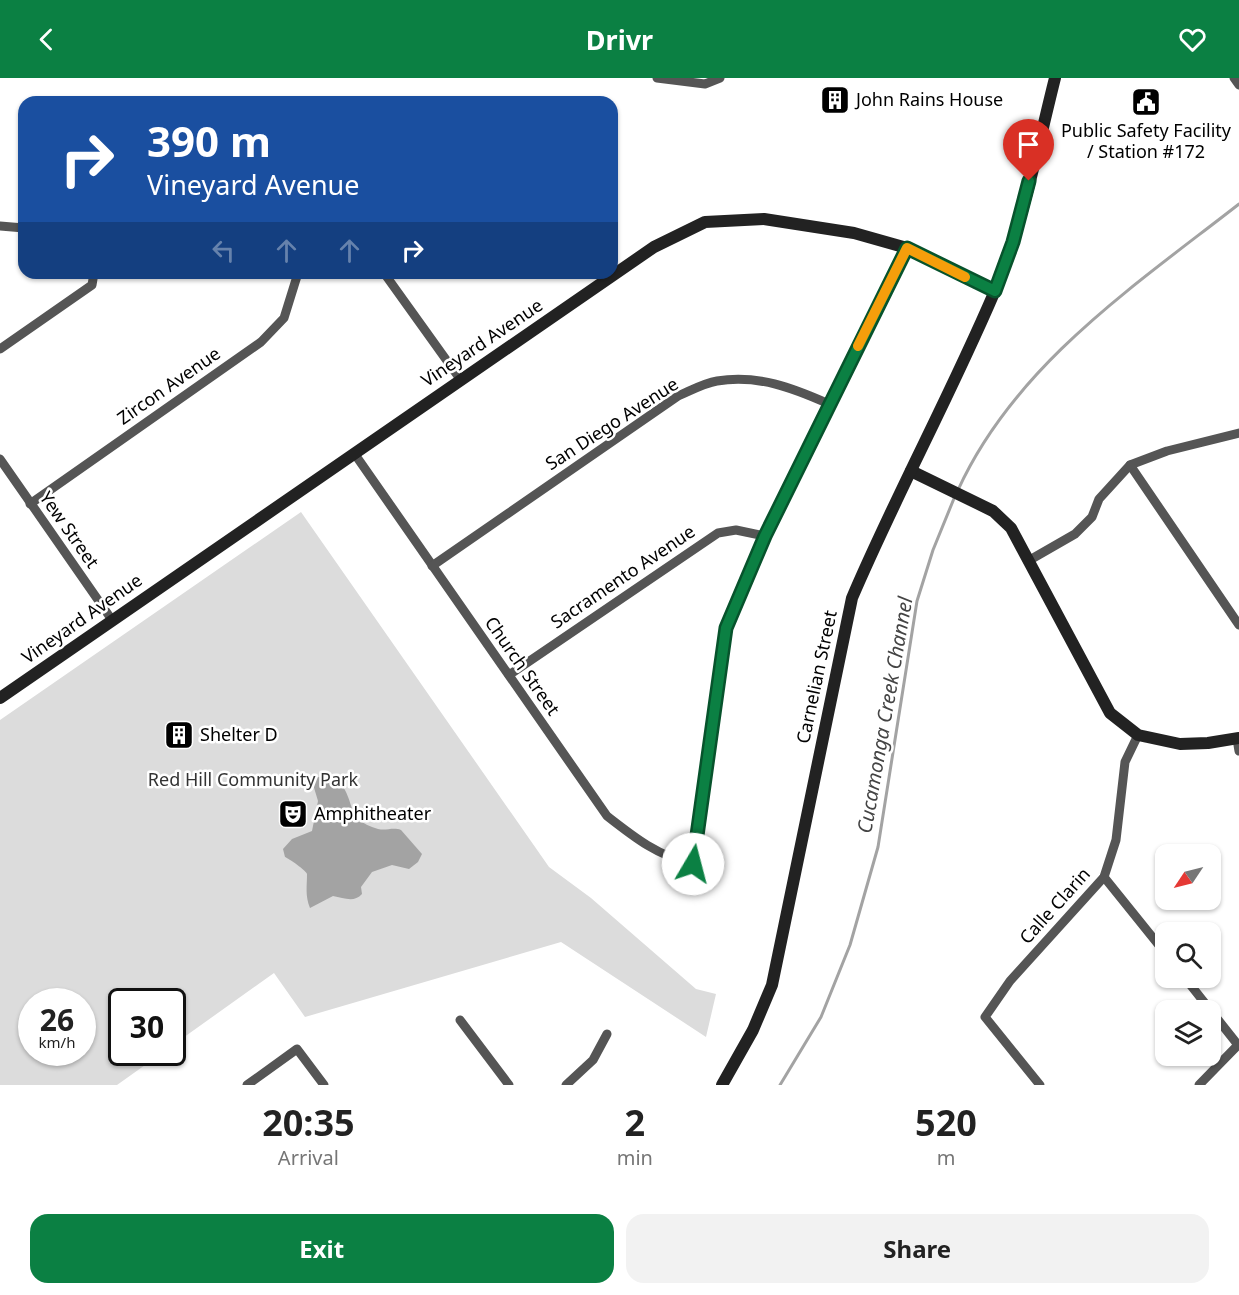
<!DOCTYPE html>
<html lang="en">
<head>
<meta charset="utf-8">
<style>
  :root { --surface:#fff; --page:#f2f2f2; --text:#222; --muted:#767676; --accent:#0b8043 }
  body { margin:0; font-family:"Noto Sans",sans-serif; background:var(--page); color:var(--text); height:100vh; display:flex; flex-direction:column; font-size:22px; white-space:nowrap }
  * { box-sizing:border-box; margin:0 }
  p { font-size:20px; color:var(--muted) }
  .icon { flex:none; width:33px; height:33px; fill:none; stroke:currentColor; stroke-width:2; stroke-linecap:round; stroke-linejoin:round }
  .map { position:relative; height:1007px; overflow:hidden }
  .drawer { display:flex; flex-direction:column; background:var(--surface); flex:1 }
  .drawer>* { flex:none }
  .banner { position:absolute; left:18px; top:18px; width:600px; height:183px; border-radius:18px; box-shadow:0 2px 4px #0004; background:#1a4fa0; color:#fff; overflow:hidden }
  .needle { width:39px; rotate:235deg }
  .fabs { position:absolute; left:1155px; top:766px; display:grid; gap:12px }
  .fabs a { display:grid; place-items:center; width:66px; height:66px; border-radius:12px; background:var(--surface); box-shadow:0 2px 4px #0004; font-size:30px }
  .speed { position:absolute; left:18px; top:910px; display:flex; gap:12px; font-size:30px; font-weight:700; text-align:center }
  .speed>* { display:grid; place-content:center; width:78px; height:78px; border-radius:50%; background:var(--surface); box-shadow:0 2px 4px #0004; line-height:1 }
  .speed small { font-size:15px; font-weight:400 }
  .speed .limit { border:3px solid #111; border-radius:9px; background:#fff; color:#111 }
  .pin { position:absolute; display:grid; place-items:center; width:51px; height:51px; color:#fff; margin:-62px -26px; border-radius:50% 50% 50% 0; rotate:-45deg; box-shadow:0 0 6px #0007 }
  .pin .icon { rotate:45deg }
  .me { position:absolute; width:66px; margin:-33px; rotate:8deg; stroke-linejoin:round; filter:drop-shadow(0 0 4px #0008) }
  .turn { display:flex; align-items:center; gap:21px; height:126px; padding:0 30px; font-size:27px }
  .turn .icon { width:78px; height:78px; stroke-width:2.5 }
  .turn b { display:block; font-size:42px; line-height:51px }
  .lanes { display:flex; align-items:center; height:57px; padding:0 30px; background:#0003; justify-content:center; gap:30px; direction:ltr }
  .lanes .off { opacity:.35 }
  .eta { display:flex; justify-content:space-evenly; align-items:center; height:102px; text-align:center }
  .eta b { font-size:36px; font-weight:700; line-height:42px }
  .primary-button { display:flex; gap:12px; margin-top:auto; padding:12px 30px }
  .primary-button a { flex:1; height:69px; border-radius:18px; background:var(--accent); color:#fff; font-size:24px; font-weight:700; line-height:69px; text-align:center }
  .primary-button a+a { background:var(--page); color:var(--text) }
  header { display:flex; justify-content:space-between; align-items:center; height:78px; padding:0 30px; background:var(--accent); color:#fff; font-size:27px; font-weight:700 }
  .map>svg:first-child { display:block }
  .green { fill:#dcdcdc; fill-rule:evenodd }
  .water { fill:#a3a3a3 }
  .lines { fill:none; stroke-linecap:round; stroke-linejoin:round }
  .stream { stroke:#a3a3a3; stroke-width:3 }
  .street { stroke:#555; stroke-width:9 }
  .secondary { stroke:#222; stroke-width:12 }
  .route-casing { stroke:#07532c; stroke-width:15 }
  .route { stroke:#0b8043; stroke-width:10 }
  .slow { stroke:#f59e0b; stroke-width:10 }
  .labels { text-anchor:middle; stroke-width:5; stroke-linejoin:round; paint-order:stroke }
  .poi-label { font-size:18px; fill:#000; stroke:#fff; text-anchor:start }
  .street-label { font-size:18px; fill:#000; stroke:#fff }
  .park-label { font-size:18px; fill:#333; stroke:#fff }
  .water-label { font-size:20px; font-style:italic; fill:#444; stroke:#fff }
</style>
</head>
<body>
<header><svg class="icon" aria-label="back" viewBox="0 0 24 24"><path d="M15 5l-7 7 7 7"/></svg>Drivr<svg class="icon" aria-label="heart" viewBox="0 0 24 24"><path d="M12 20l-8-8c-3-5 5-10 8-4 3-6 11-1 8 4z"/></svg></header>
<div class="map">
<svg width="1239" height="1007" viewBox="0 0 1239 1007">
  <rect width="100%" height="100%" fill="#fff"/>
  <path class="green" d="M301,434L549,789L591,820L696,911L716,916L706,959L561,864L305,939L274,895L173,967L172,924H122V975H162L117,1007H0V642ZM32,924H82V975H32Z"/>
  <path class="water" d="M318,699L339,703C357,725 344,741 378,751C386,753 393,749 401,752L422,776L418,784L409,791L392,787L372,794L361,809L362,816C354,825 344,820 333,818L310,830C305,818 307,808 307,796C307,793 288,780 285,779L283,771L292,761L312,753L318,723L312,703Z"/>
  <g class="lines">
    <g class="stream">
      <path d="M958,412C1015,287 1134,208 1239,126"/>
      <path d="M780,1007L821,939L850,867L878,769L917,523L933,472L955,418"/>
    </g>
    <g class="street">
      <path d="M657,0L705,6L720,0"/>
      <path d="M1234,0L1239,7"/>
      <path d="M0,148L24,150"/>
      <path d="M384,195L460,301"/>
      <path d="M0,271L92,207L94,195"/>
      <path d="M354,375L607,738C635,760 658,778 693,786"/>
      <path d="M0,381L112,542"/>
      <path d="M1130,387L1239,547"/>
      <path d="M30,426L261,264L284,240L298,195"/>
      <path d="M1028,483L1075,456L1092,439L1099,421L1130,387L1167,373L1239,355"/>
      <path d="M432,488L678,318C690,313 704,305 717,303C757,296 793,310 829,326"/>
      <path d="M509,597L718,455L736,452L765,458"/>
      <path d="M1237,661L1239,673"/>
      <path d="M1104,799L1166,876"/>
      <path d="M701,810L693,786L726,550L765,458L907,170"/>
      <path d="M1185,900L1238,967L1199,1007"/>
      <path d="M460,942L509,1007"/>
      <path d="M247,1007L297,971L324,1007"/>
      <path d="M566,1007L593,982L607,956"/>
      <path d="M1040,1007L985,939L1010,903L1104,799L1116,762L1125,684L1138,657"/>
    </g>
    <g class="secondary">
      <path d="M911,393L993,433L1011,450L1110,635L1138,657L1180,666L1208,665L1239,660"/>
      <path d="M0,620L654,169L705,144L764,141L854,155L907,170L995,213"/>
      <path d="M722,1007L753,952L772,907L852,520C896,417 950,318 994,215C1023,147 1037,71 1055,0"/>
    </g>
  </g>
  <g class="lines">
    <g class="route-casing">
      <path id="route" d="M693,786L726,550L765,458L907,170L995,213L1013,164L1029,103"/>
    </g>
    <use href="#route" class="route"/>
    <path class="slow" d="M858,268L907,170L965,199"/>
  </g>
  <defs>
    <g id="building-square" transform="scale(1.5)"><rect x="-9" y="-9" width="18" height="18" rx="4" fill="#000" stroke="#fff"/><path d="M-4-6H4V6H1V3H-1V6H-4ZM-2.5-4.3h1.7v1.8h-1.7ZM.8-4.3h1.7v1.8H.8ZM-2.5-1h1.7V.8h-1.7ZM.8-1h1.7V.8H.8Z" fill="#fff"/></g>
    <g id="civic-square" transform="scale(1.5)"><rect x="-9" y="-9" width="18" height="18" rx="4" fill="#000" stroke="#fff"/><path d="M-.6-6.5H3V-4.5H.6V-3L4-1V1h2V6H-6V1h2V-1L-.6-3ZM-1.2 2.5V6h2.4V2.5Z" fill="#fff"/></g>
    <g id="theatre-square" transform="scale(1.5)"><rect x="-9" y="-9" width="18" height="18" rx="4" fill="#000" stroke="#fff"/><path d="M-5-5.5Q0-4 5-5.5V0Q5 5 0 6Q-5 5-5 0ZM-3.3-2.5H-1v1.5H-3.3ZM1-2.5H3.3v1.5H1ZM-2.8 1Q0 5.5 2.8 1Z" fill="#fff"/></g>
  </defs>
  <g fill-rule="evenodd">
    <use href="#building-square" x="835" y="22"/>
    <use href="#civic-square" x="1146" y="24"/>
    <use href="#building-square" x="179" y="657"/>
    <use href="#theatre-square" x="293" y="736"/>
  </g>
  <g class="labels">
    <g class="poi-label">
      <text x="856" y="28">John Rains House</text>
      <text x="1146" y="59" text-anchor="middle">Public Safety Facility<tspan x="1146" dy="21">/ Station #172</tspan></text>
      <text x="200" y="663">Shelter D</text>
      <text x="314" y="742">Amphitheater</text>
    </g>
    <g class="street-label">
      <text transform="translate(482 265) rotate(-34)" y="6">Vineyard Avenue</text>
      <text transform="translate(169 308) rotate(-35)" y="6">Zircon Avenue</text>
      <text transform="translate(612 346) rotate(-33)" y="6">San Diego Avenue</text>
      <text transform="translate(69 452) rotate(55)" y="6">Yew Street</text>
      <text transform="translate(623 499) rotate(-34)" y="6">Sacramento Avenue</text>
      <text transform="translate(82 541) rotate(-35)" y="6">Vineyard Avenue</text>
      <text transform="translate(522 588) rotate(55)" y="6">Church Street</text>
      <text transform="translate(817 599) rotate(-78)" y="6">Carnelian Street</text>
      <text transform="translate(1055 828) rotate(-48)" y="6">Calle Clarin</text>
    </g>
    <g class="park-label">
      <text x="253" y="708">Red Hill Community Park</text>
    </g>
    <g class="water-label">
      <text transform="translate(885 637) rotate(-80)" y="7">Cucamonga Creek Channel</text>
    </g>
  </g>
</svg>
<div class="fabs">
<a><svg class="needle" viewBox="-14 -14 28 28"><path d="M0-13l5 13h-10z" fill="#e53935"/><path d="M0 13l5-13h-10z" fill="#767676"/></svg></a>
<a><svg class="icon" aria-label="search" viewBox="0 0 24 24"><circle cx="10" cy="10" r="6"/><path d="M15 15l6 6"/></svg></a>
<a><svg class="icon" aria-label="layers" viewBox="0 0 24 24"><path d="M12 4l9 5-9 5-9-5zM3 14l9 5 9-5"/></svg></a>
</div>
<div class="speed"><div>26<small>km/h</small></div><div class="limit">30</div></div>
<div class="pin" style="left:1029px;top:103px;background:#d93025"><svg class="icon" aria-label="arrive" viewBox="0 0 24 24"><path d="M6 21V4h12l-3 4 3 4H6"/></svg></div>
<svg class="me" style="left:693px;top:786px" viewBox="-20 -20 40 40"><circle r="19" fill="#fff"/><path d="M0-13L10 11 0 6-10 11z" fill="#0b8043"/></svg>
<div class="banner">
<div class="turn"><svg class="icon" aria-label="right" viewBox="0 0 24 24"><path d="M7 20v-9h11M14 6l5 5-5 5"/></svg><div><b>390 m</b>Vineyard Avenue</div></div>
<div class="lanes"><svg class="icon off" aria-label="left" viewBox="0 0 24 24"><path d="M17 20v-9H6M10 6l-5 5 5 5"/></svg><svg class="icon off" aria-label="ahead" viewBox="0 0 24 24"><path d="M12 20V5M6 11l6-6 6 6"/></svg><svg class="icon off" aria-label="ahead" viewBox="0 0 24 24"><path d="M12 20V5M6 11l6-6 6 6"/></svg><svg class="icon" aria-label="right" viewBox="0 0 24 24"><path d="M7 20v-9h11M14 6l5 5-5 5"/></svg></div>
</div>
</div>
<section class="drawer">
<div class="eta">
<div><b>20:35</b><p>Arrival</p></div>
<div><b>2</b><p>min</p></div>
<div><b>520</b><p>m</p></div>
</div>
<div class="primary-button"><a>Exit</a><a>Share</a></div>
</section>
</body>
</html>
